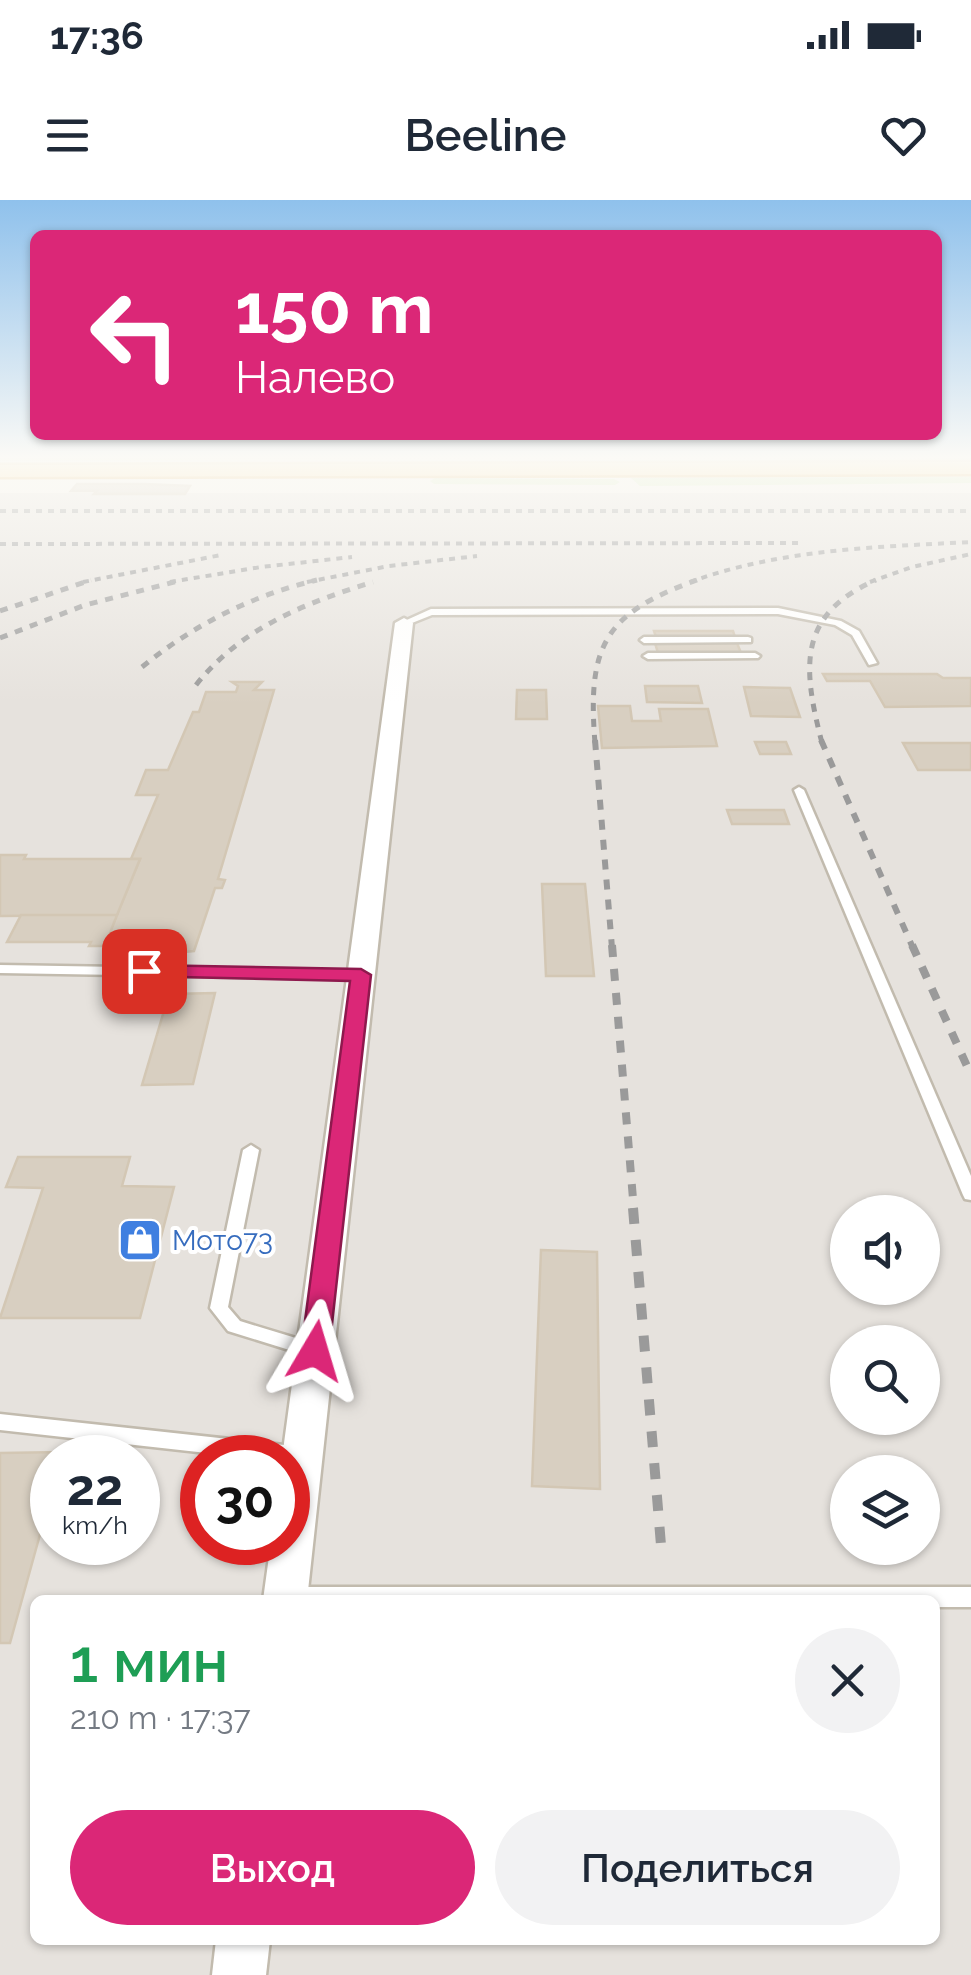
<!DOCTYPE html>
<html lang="ru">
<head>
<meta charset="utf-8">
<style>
  :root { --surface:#fff; --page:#f2f2f3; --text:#1f2937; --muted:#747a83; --accent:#db2777 }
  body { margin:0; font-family:Raleway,sans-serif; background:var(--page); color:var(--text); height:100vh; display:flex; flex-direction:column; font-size:38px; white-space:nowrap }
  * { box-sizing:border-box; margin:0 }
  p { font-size:32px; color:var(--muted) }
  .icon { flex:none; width:55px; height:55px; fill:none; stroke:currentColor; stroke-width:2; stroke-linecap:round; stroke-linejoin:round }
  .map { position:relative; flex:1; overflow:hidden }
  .drawer { position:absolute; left:30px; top:1395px; width:910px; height:350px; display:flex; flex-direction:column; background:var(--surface); border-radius:15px; box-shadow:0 2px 8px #0004 }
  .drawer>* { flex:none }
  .top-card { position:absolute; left:30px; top:30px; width:912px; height:210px; border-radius:15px; box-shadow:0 2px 8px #0004; background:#db2777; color:#fff; overflow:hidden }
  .buttons { position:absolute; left:830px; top:995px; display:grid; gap:20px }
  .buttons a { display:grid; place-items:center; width:110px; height:110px; border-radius:50%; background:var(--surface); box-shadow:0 2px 8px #0004; font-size:50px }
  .speed { position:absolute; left:30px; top:1235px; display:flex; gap:20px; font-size:50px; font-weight:700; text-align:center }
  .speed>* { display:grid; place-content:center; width:130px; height:130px; border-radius:50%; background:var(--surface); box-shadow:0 2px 8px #0004; line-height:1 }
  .speed small { font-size:25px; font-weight:400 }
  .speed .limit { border:15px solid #d22; background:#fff; color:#111 }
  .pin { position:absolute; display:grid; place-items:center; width:85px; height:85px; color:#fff; margin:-42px; border-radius:20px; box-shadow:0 5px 15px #0006 }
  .me { position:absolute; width:110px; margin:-55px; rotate:7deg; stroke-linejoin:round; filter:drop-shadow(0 0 8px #0008) }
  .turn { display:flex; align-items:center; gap:35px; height:210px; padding:0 40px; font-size:45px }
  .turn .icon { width:130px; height:130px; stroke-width:2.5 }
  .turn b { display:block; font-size:70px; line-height:85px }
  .round { display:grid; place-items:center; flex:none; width:105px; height:105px; border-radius:52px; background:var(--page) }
  .headline { display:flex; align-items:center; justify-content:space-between; height:170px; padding:0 40px }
  h1 { font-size:60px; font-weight:600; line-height:75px; color:#1e9e55 }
  .button { display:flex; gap:20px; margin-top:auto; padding:20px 40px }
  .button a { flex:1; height:115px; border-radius:60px; background:var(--accent); color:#fff; font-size:40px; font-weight:600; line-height:115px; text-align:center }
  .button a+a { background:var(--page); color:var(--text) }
  .status { display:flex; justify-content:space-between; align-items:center; height:70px; padding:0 50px; background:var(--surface); direction:ltr }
  .status svg { height:28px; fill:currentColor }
  header { display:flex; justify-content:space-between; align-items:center; height:130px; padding:0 40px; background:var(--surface); font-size:45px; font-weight:600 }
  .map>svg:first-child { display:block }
  .industrial { fill:#e6e2dd; fill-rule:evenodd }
  .green { fill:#d2eab5 }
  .building { fill:#d8cfc1; stroke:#d3c7b4; stroke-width:2.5 }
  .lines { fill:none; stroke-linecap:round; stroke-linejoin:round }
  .service-casing { stroke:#c2bbae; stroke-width:5 }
  .minor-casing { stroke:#c2bbae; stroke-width:5 }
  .trunk-casing { stroke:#e0a43c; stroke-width:5 }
  .service { fill:#fff; fill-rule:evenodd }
  .minor { fill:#fff; fill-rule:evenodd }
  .trunk { fill:#ffd985; fill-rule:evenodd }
  .rail-far4 { stroke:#9a9a9a; stroke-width:4; stroke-dasharray:6 6; stroke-linecap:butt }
  .rail-far3 { stroke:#9a9a9a; stroke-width:5; stroke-dasharray:8 8; stroke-linecap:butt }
  .rail-far2 { stroke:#9a9a9a; stroke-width:6; stroke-dasharray:10 10; stroke-linecap:butt }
  .rail-far1 { stroke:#9a9a9a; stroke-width:8; stroke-dasharray:12 12; stroke-linecap:butt }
  .rail { stroke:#9a9a9a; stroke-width:10; stroke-dasharray:16 16; stroke-linecap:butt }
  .route { fill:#db2777; stroke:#8e194d; stroke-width:2.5 }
  .labels { text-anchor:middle; stroke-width:8; stroke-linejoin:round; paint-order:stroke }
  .shop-label { font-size:28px; fill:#366cbe; stroke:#fff; text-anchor:start }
</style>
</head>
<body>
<div class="status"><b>17:36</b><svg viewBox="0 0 49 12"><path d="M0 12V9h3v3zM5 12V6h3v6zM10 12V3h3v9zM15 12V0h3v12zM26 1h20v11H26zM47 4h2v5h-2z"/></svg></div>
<header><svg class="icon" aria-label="menu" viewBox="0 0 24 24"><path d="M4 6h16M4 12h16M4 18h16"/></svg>Beeline<svg class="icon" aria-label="heart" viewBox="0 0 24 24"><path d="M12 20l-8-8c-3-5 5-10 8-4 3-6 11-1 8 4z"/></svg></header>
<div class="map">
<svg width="971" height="1775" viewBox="0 0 971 1775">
  <rect width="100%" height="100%" fill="#f6f3ec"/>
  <path class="industrial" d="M0,293H971V1775H0ZM848,1012H922V1088H848ZM848,1142H922V1218H848ZM52,1258H138V1342H52ZM202,1258H288V1342H202ZM848,1272H922V1348H848ZM35,1400H935V1740H35Z"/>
  <g class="green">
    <path d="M0,256H971V260L877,257L872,261H796L773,256L0,261Z"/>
    <path d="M971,277V283L640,286L631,278Z"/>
    <path d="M435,278L614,279L620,282L615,285L434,284L430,281Z"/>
  </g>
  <g class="building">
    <path d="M77,284H145L190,286L185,294H94L97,291H71Z"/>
    <path d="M654,431H733L735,437H656Z"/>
    <path d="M655,443H737L741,453H658Z"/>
    <path d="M823,474H937L943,478H971V506L885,507L870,481H827Z"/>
    <path d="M232,482H262L254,490H274L218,679L225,680L222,688H215L194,751L138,756L142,746H104L140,659H131L158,595H136L146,570H168L193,512H199L206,492H236L238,486Z"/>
    <path d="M645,486H698L702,503L647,502Z"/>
    <path d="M744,487L790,488L800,517L751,516Z"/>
    <path d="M517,490H546L547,519H516Z"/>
    <path d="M598,506H630L632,521H661L659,509H708L717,546L602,548Z"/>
    <path d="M755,542H786L791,554H760Z"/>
    <path d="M903,543H971V570H918Z"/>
    <path d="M727,610H784L789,624H732Z"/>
    <path d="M0,655H26L24,659H140L117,715L0,716Z"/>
    <path d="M542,684H585L594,776H546Z"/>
    <path d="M21,715H117L105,746H89L91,742H7Z"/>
    <path d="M215,793L193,884L142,885L169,794Z"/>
    <path d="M18,957H130L122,986L174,987L140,1118H0L43,988L6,987Z"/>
    <path d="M541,1050L597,1052L600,1289L532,1286Z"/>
    <path d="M63,1252L62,1258H52V1291L10,1443H0V1253Z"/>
  </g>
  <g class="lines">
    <g class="service-casing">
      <g id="service">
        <path d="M778,408L841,421L859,431L877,463L869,465L852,435L835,425L778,414L432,415L407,425L400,423L431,409Z"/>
        <path d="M748,437L751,438V442L644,443L640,440L644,437Z"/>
        <path d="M755,453L760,456L758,458L648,459L643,456L648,453Z"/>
        <path d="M799,587L804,590L971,976V1000L965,999L963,995L794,590Z"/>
        <path d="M0,765L361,771L368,775L361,779L0,773Z"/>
        <path d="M251,945L259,950L228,1107L240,1121L322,1146L324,1151L322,1156L315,1158L228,1131L210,1108L243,950Z"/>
        <path d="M0,1214L303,1247L310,1249L313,1255L310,1261L303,1263L288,1261V1258H252L0,1230Z"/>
        <path d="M289,1387H971V1407H935V1400H279L278,1397L281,1390Z"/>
      </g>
    </g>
    <g class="minor-casing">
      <g id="minor">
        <path d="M404,418L413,423L307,1400H263L271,1342H288V1258H282L395,423Z"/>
        <path d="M216,1740H270L266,1775H212Z"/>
      </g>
    </g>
    <g class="trunk-casing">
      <path id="trunk" d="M971,262V274L0,277V265Z"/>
    </g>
    <use href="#service" class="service"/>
    <use href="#minor" class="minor"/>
    <use href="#trunk" class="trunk"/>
    <g class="rail-far4">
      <path d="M0,311H971"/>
      <path d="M0,344L801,343"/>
      <path d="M83,382L221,355"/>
      <path d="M170,382L261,367L352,357"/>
      <path d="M307,382L389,366L477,356"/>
      <path d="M690,382C781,349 875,347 971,342"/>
      <path d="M870,382L912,367L971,354"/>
    </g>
    <g class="rail-far3">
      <path d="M0,411L91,380"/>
      <path d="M0,438L85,405L182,380"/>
      <path d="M142,467C195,424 251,396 317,380"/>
      <path d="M196,485C241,428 305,403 373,382"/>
      <path d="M595,543C587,445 605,413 697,380"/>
      <path d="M822,543C803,469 796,415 876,380"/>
    </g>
    <g class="rail-far2">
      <path d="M595,540L612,748"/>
      <path d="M821,540L913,748"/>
    </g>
    <g class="rail-far1">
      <path d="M612,745L634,1011"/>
      <path d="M912,745L971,875"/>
    </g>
    <path class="rail" d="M633,1008L661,1345"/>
  </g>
  <linearGradient id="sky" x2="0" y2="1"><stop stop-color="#8fc1ec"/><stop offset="0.51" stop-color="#fbfaf6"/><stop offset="1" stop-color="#fbfaf6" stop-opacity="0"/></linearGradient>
  <rect width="971" height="504" fill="url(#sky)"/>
  <path class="route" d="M144,765L361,769L371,775L329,1151L325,1158L315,1162L305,1158L301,1151L350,781L137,776L134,771Z"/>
  <defs>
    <g id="shop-square" transform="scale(2.25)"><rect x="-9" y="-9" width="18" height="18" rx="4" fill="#3f7fe0" stroke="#fff"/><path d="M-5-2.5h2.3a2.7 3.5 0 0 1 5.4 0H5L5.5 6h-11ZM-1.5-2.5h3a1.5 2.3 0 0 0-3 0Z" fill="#fff"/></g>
  </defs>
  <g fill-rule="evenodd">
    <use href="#shop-square" x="140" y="1040"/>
  </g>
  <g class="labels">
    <g class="shop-label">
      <text x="172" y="1050">Мото73</text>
    </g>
  </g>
</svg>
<div class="buttons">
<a><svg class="icon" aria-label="sound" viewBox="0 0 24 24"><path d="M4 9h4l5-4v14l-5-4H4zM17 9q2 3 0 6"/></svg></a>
<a><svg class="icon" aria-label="search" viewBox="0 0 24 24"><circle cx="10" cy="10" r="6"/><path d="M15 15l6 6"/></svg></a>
<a><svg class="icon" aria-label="layers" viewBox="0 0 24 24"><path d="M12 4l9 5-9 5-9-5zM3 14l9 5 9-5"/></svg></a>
</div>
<div class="speed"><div>22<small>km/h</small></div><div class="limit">30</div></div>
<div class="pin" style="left:144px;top:771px;background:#d93025"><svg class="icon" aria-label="arrive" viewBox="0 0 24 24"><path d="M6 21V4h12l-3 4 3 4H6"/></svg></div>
<svg class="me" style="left:315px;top:1151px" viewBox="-20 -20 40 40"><path d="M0-17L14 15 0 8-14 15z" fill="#db2777" stroke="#fff" stroke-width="4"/></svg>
<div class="top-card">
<div class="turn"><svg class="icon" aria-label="left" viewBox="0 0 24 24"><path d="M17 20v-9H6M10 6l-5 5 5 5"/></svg><div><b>150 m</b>Налево</div></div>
</div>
<section class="drawer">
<div class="headline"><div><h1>1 мин</h1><p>210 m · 17:37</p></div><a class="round"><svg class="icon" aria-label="close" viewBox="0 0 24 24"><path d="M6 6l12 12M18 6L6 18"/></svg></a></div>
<div class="button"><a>Выход</a><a>Поделиться</a></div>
</section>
</div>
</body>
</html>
